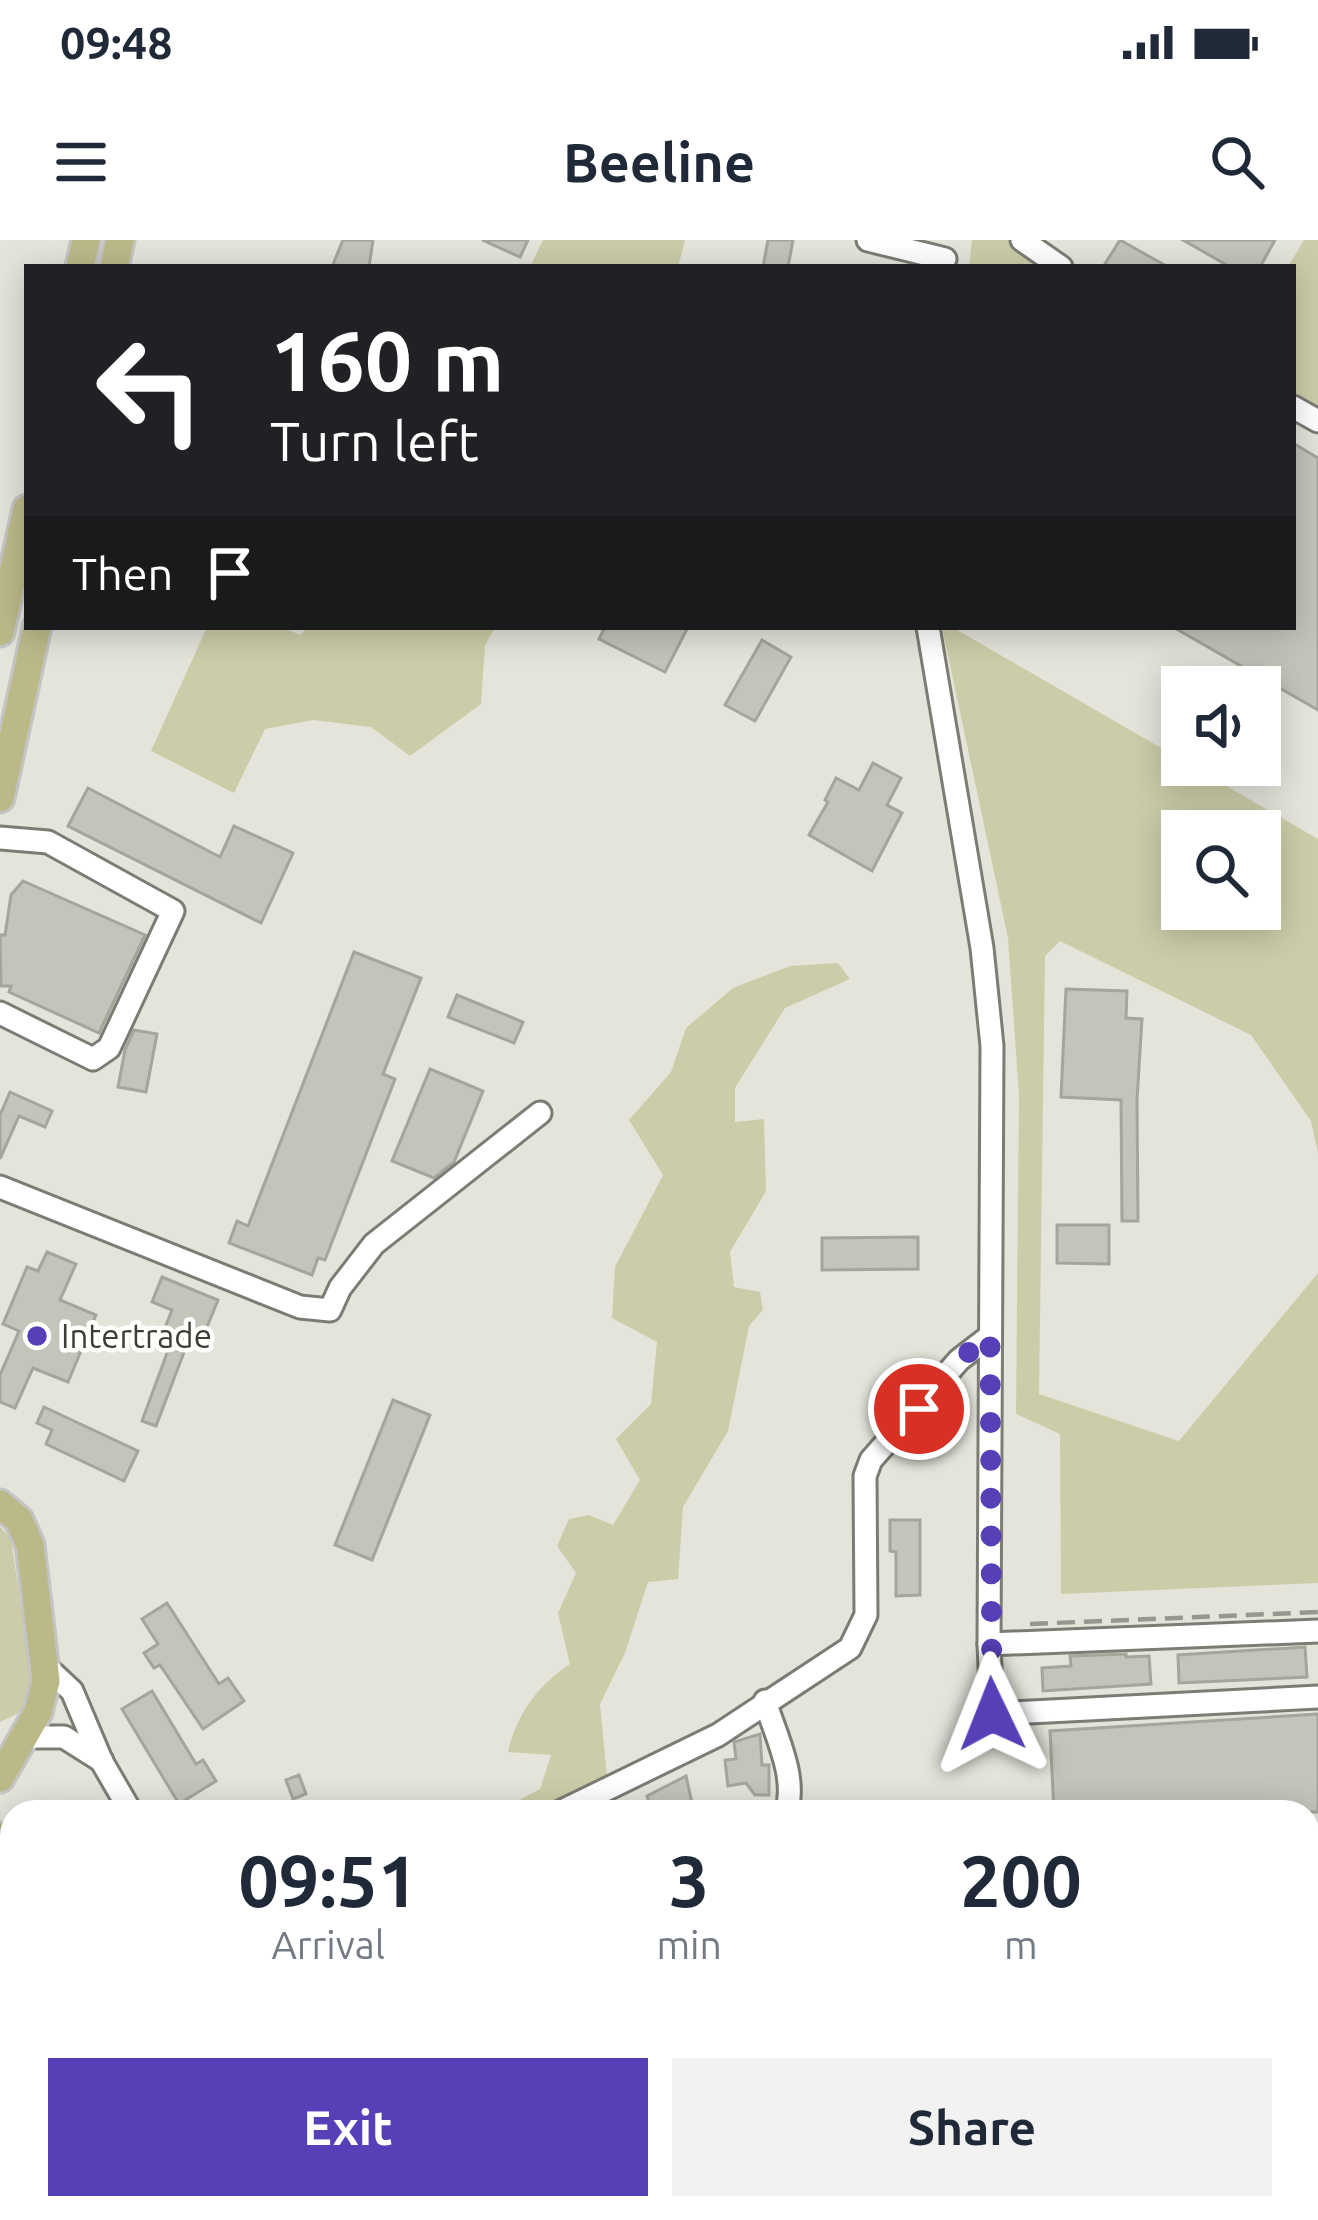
<!DOCTYPE html>
<html lang="en">
<head>
<meta charset="utf-8">
<style>
  :root { --surface:#fff; --page:#f2f2f3; --text:#1f2937; --muted:#747a83; --accent:#563fb7 }
  body { margin:0; font-family:Ubuntu,sans-serif; background:var(--page); color:var(--text); height:100vh; display:flex; flex-direction:column; font-size:45px; white-space:nowrap }
  * { box-sizing:border-box; margin:0 }
  p { font-size:39px; color:var(--muted) }
  .icon { flex:none; width:66px; height:66px; fill:none; stroke:currentColor; stroke-width:2; stroke-linecap:round; stroke-linejoin:round }
  .map { position:relative; flex:1; overflow:hidden }
  .side { position:absolute; left:0px; top:1560px; width:1320px; height:420px; display:flex; flex-direction:column; background:var(--surface); border-radius:36px 36px 0 0; box-shadow:0 6px 30px #0003 }
  .side>* { flex:none }
  .hud { position:absolute; left:24px; top:24px; width:1272px; height:366px; border-radius:0px; box-shadow:0 6px 30px #0003; background:#202124; color:#fff; overflow:hidden }
  .buttons { position:absolute; left:1161px; top:426px; display:grid; gap:24px }
  .buttons a { display:grid; place-items:center; width:120px; height:120px; border-radius:0px; background:var(--surface); box-shadow:0 6px 30px #0003; font-size:60px }
  .pin { position:absolute; display:grid; place-items:center; width:102px; height:102px; color:#fff; margin:-51px; border:6px solid #fff; border-radius:50%; box-shadow:0 3px 12px #0007 }
  .me { position:absolute; width:132px; margin:-66px; rotate:358deg; stroke-linejoin:round; filter:drop-shadow(0 0 9px #0008) }
  .turn { display:flex; align-items:center; gap:42px; height:252px; padding:0 48px; font-size:54px }
  .turn .icon { width:156px; height:156px; stroke-width:2.5 }
  .turn b { display:block; font-size:84px; line-height:102px }
  .then { display:flex; align-items:center; height:114px; padding:0 48px; background:#0003; gap:24px; font-size:45px }
  .eta { display:flex; justify-content:space-evenly; align-items:center; height:204px; text-align:center }
  .eta b { font-size:72px; font-weight:700; line-height:84px }
  .cta { display:flex; gap:24px; margin-top:auto; padding:24px 48px }
  .cta a { flex:1; height:138px; border-radius:0px; background:var(--accent); color:#fff; font-size:48px; font-weight:700; line-height:138px; text-align:center }
  .cta a+a { background:var(--page); color:var(--text) }
  .status { display:flex; justify-content:space-between; align-items:center; height:84px; padding:0 60px; background:var(--surface); direction:ltr }
  .status svg { height:33px; fill:currentColor }
  header { display:flex; justify-content:space-between; align-items:center; height:156px; padding:0 48px; background:var(--surface); font-size:54px; font-weight:700 }
  .map>svg:first-child { display:block }
  .green { fill:#cdcca9; fill-rule:evenodd }
  .building { fill:#c5c4bb; stroke:#a5a59c; stroke-width:3 }
  .lines { fill:none; stroke-linecap:round; stroke-linejoin:round }
  .minor-casing { stroke:#7c7c74; stroke-width:27 }
  .major-casing { stroke:#c4c4c4; stroke-width:33 }
  .minor { stroke:#fff; stroke-width:21 }
  .major { stroke:#bcb989; stroke-width:27 }
  .rail { stroke:#979791; stroke-width:4.5; stroke-dasharray:18 9; stroke-linecap:butt }
  .route { stroke:#563fb7; stroke-width:21; stroke-dasharray:0 37.8 }
  .poi-dot { fill:#563fb7; stroke:#fffffe; stroke-width:4.5 }
  .labels { text-anchor:middle; stroke-width:9; stroke-linejoin:round; paint-order:stroke }
  .poi-label { font-size:33px; fill:#3c3c39; stroke:#fffffe; text-anchor:start }
</style>
</head>
<body>
<div class="status"><b>09:48</b><svg viewBox="0 0 49 12"><path d="M0 12V9h3v3zM5 12V6h3v6zM10 12V3h3v9zM15 12V0h3v12zM26 1h20v11H26zM47 4h2v5h-2z"/></svg></div>
<header><svg class="icon" aria-label="menu" viewBox="0 0 24 24"><path d="M4 6h16M4 12h16M4 18h16"/></svg>Beeline<svg class="icon" aria-label="search" viewBox="0 0 24 24"><circle cx="10" cy="10" r="6"/><path d="M15 15l6 6"/></svg></header>
<div class="map">
<svg width="1318" height="1980" viewBox="0 0 1318 1980">
  <rect width="100%" height="100%" fill="#e4e4db"/>
  <g class="green">
    <path d="M543,0H685L678,27H530Z"/>
    <path d="M972,0H1016L1045,27H969Z"/>
    <path d="M1304,0H1318V169L1293,155V27H1288Z"/>
    <path d="M207,387H280L301,395L306,387H495L485,406L481,464L410,516L371,487L313,480L265,489L234,553L151,511Z"/>
    <path d="M942,387H952L1182,520V525H1190L1318,599V913L1311,881L1251,795L1060,701L1045,716L1039,1154L1179,1201L1318,1033V1343L1061,1354L1060,1194L1016,1174L1019,856L1008,698ZM1260,591V669H1182V591Z"/>
    <path d="M838,723L850,739L785,768L735,848V882L764,879L766,951L730,1012L734,1047L760,1052L763,1070L749,1086L728,1191L683,1267L678,1339L648,1342L625,1413L600,1464L607,1536L529,1572H496L540,1549L551,1515L508,1512C516,1475 538,1445 570,1424L558,1373L576,1333L557,1306L569,1279L589,1275L613,1285L640,1240L616,1199L651,1164L657,1102L612,1078L615,1027L663,935L629,880L671,832L686,788L733,748L790,726Z"/>
    <path d="M0,1287L11,1298L32,1445L21,1472L0,1482Z"/>
    <path d="M0,1734L12,1890V1968H18V1980H10L0,1857Z"/>
  </g>
  <g class="building">
    <path d="M343,0H373L369,27H332Z"/>
    <path d="M482,0H528L520,17Z"/>
    <path d="M768,0H793L788,27H763Z"/>
    <path d="M1120,0L1168,27H1103Z"/>
    <path d="M1183,0H1275L1260,27H1230Z"/>
    <path d="M1293,203L1318,218V470L1173,387H1293Z"/>
    <path d="M605,387H688L665,432L599,399Z"/>
    <path d="M762,400L791,417L755,481L725,465Z"/>
    <path d="M873,523L901,538L887,565L902,573L872,631L809,595L828,562L825,560L836,538L859,550Z"/>
    <path d="M88,548L220,617L234,586L293,613L261,683L68,586Z"/>
    <path d="M23,641L145,695L99,793L9,752L11,746H1L0,695H5L11,655Z"/>
    <path d="M354,712L421,738L383,834L395,839L325,1020L318,1018L312,1035L229,1003L237,981L248,986Z"/>
    <path d="M1066,749L1127,751L1126,778L1142,779L1137,860L1138,981H1122L1121,860L1061,857Z"/>
    <path d="M457,755L523,782L514,803L448,777Z"/>
    <path d="M134,790L157,794L146,852L118,847L125,810Z"/>
    <path d="M430,829L483,851L454,922L434,938L392,921Z"/>
    <path d="M10,852L52,871L45,887L19,876L0,919V875Z"/>
    <path d="M1057,985H1109V1024L1057,1023Z"/>
    <path d="M918,997V1029L822,1030V998Z"/>
    <path d="M47,1012L76,1024L60,1060L96,1075L68,1142L33,1128L15,1168L0,1162V1135L19,1091L3,1084L27,1027L38,1031Z"/>
    <path d="M162,1037L218,1060L200,1104L189,1099L156,1186L142,1181L174,1094L164,1090L172,1070L152,1062Z"/>
    <path d="M393,1160L430,1175L372,1320L335,1305Z"/>
    <path d="M44,1167L138,1211L124,1241L46,1204L52,1190L37,1183Z"/>
    <path d="M890,1280H920V1355L896,1356V1312L890,1311Z"/>
    <path d="M167,1363L219,1444L228,1438L244,1461L203,1489L160,1425L154,1428L144,1413L158,1404L142,1379Z"/>
    <path d="M1305,1407L1307,1437L1179,1443L1178,1415Z"/>
    <path d="M1126,1414V1417L1149,1416L1151,1444L1043,1451L1042,1428L1071,1426L1070,1416Z"/>
    <path d="M152,1451L196,1524L203,1520L216,1541L179,1564L122,1469Z"/>
    <path d="M1318,1474V1572H1054L1050,1491Z"/>
    <path d="M760,1494L762,1525H769V1555H755L746,1543L728,1546L725,1520L736,1519L734,1502Z"/>
    <path d="M299,1535L306,1554L293,1559L286,1540Z"/>
    <path d="M686,1536L694,1572H652L647,1556Z"/>
  </g>
  <g class="lines">
    <g class="minor-casing">
      <g id="minor">
        <path d="M868,0L945,19"/>
        <path d="M1022,0L1061,27"/>
        <path d="M1293,167L1318,181"/>
        <path d="M928,387L982,708L992,806L989,1404L992,1474L1318,1457"/>
        <path d="M0,598L48,602L173,671L109,808L93,819L0,773"/>
        <path d="M0,947L300,1067L330,1070L340,1048L374,1004L540,873"/>
        <path d="M989,1404L1318,1391"/>
        <path d="M43,1424L72,1451L102,1522L131,1572"/>
        <path d="M765,1461C775,1494 798,1538 786,1572"/>
        <path d="M21,1497H64L102,1521"/>
        <path d="M560,1572L718,1495L850,1408L866,1375L865,1236L871,1220L959,1120L990,1096"/>
        <path d="M1308,1794H1318"/>
        <path d="M185,1980L196,1976L215,1980"/>
      </g>
    </g>
    <g class="major-casing">
      <g id="major">
        <path d="M80,27L86,0"/>
        <path d="M114,27L120,0"/>
        <path d="M0,392L27,269"/>
        <path d="M0,558L37,387"/>
        <path d="M0,1264L19,1280L30,1305L46,1441L38,1472L0,1538"/>
        <path d="M0,1597L12,1696"/>
        <path d="M0,1941L4,1980"/>
        <path d="M37,1968L38,1980"/>
      </g>
    </g>
    <use href="#minor" class="minor"/>
    <use href="#major" class="major"/>
    <path class="rail" d="M1030,1384L1318,1372"/>
  </g>
  <g class="lines">
    <path class="route" d="M919,1169L959,1120L990,1096L992,1474"/>
  </g>
  <circle class="poi-dot" cx="37" cy="1096" r="12"/>
  <g class="labels">
    <g class="poi-label">
      <text x="61" y="1108">Intertrade</text>
    </g>
  </g>
</svg>
<div class="buttons">
<a><svg class="icon" aria-label="sound" viewBox="0 0 24 24"><path d="M4 9h4l5-4v14l-5-4H4zM17 9q2 3 0 6"/></svg></a>
<a><svg class="icon" aria-label="search" viewBox="0 0 24 24"><circle cx="10" cy="10" r="6"/><path d="M15 15l6 6"/></svg></a>
</div>
<div class="pin" style="left:919px;top:1169px;background:#d93025"><svg class="icon" aria-label="arrive" viewBox="0 0 24 24"><path d="M6 21V4h12l-3 4 3 4H6"/></svg></div>
<svg class="me" style="left:992px;top:1474px" viewBox="-20 -20 40 40"><path d="M0-17L14 15 0 8-14 15z" fill="#563fb7" stroke="#fff" stroke-width="4"/></svg>
<div class="hud">
<div class="turn"><svg class="icon" aria-label="left" viewBox="0 0 24 24"><path d="M17 20v-9H6M10 6l-5 5 5 5"/></svg><div><b>160 m</b>Turn left</div></div>
<div class="then">Then<svg class="icon" aria-label="arrive" viewBox="0 0 24 24"><path d="M6 21V4h12l-3 4 3 4H6"/></svg></div>
</div>
<section class="side">
<div class="eta">
<div><b>09:51</b><p>Arrival</p></div>
<div><b>3</b><p>min</p></div>
<div><b>200</b><p>m</p></div>
</div>
<div class="cta"><a>Exit</a><a>Share</a></div>
</section>
</div>
</body>
</html>
